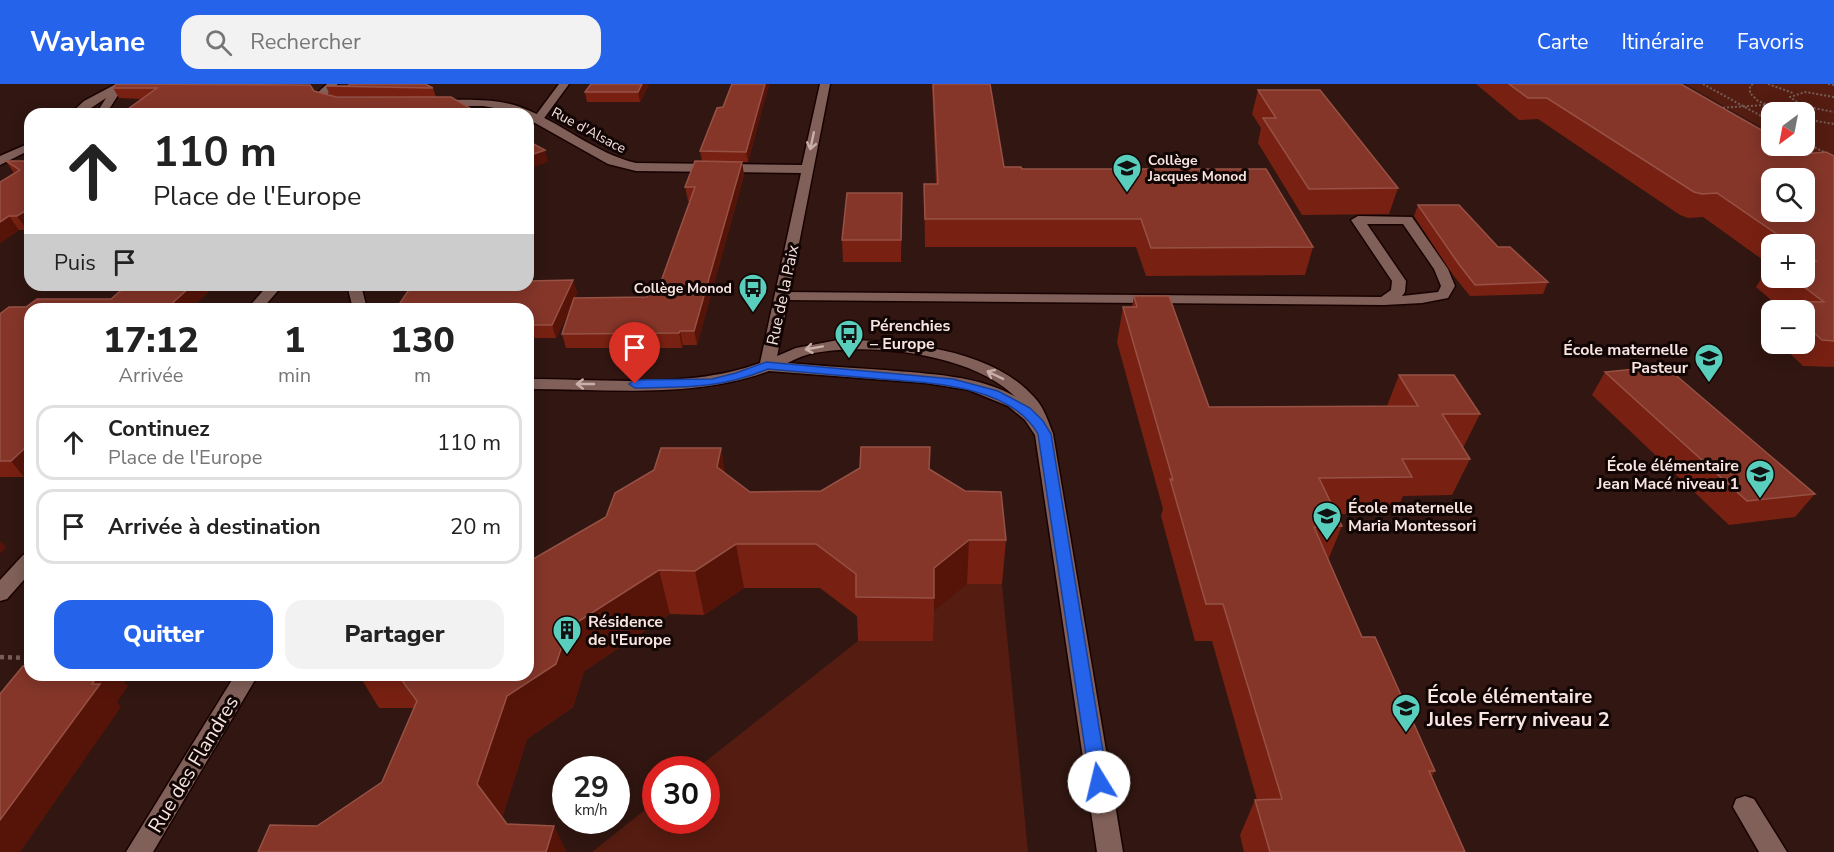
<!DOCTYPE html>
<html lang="fr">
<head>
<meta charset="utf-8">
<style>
  :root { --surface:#fff; --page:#f2f2f2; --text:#222; --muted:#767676; --line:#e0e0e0; --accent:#2563eb }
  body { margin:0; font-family:"Nunito Sans",sans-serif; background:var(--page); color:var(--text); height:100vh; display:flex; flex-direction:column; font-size:22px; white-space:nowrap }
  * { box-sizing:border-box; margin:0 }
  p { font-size:20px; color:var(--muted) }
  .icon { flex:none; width:33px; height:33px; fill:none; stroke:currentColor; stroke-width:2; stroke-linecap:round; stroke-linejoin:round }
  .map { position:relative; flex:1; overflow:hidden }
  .details { position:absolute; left:24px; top:219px; width:510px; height:378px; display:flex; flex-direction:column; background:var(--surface); border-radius:18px; box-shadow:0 3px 15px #0003 }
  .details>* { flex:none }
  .guide { position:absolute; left:24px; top:24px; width:510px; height:183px; border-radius:18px; box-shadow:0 3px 15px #0003; background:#fff; color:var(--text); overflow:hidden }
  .needle { width:39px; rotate:212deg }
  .tools { position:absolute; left:1761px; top:18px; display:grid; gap:12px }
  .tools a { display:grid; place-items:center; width:54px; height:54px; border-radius:12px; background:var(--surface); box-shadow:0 3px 15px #0003; font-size:30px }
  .speed { position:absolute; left:552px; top:672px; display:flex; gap:12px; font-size:30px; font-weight:700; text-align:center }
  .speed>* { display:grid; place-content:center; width:78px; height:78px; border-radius:50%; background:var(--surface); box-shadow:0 3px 15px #0003; line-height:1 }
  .speed small { font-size:15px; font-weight:400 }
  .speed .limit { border:9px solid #d22; background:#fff; color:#111 }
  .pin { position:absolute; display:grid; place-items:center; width:51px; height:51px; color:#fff; margin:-62px -26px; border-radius:50% 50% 50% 0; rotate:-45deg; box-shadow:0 0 6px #0007 }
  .pin .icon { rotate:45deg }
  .me { position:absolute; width:66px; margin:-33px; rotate:351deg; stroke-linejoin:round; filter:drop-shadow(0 0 4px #0008) }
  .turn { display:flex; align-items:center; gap:21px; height:126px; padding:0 30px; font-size:27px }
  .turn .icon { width:78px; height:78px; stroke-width:2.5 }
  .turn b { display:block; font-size:42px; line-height:51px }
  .then { display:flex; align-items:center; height:57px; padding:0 30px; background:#0003; gap:12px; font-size:22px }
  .eta { display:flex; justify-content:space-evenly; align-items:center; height:102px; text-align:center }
  .eta b { font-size:36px; font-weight:800; line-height:42px }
  .cta { display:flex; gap:12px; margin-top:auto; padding:12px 30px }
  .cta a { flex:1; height:69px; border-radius:18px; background:var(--accent); color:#fff; font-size:24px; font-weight:800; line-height:69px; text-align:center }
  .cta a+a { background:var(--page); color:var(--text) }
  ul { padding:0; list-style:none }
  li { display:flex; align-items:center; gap:18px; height:75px; margin:0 12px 9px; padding:0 18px; border:3px solid var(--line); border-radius:18px }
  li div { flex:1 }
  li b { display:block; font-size:22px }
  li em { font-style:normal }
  header { display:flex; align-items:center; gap:36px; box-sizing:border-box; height:84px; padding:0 30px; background:var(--accent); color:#fff }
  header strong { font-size:28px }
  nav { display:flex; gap:33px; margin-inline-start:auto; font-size:21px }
  .search { width:420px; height:54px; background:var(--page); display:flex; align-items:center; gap:15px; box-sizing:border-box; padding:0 21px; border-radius:18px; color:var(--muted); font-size:22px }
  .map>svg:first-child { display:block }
  .green { fill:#551c11 }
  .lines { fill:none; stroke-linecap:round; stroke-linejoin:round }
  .lane-casing { stroke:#180201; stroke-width:3 }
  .street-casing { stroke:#180201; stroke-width:3 }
  .path-far1 { stroke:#765d58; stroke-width:2; stroke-dasharray:2 2; stroke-linecap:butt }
  .path { stroke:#765d58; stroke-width:4.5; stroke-dasharray:4 4; stroke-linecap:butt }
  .lane { fill:#816059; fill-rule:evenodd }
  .street { fill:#816059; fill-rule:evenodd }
  .wall { fill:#782112; fill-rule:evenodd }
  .shaded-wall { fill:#561409 }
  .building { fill:#853629; stroke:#975145; stroke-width:1.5; fill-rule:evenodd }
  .oneway { stroke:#c8afaa }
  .route { fill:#2563eb; stroke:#184099; stroke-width:1.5 }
  .labels { text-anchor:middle; stroke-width:6; stroke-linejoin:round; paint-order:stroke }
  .far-street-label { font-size:14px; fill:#f8e4e0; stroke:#110604 }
  .far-poi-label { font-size:14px; font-weight:bold; fill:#f8e4e0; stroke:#110604; text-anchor:start }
  .street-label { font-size:16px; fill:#f8e4e0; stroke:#110604 }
  .poi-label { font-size:16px; font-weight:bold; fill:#f8e4e0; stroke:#110604; text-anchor:start }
  .near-poi-label { font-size:20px; font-weight:bold; fill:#f8e4e0; stroke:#110604; text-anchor:start }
  .near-street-label { font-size:20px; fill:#f8e4e0; stroke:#110604 }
</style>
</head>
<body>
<header>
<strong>Waylane</strong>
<div class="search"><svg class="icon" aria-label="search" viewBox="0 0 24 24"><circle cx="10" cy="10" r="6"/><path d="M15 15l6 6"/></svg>Rechercher</div>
<nav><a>Carte</a><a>Itinéraire</a><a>Favoris</a></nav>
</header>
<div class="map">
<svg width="1834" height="768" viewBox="0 0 1834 768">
  <rect width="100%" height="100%" fill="#311611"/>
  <g class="green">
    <path d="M1685,0H1834V85L1793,62H1804V28H1772L1771,49Z"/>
    <path d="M967,500H1002L1028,768H592L655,718L656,736H706V686L696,685L858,557H933V528Z"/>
  </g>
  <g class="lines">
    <g class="lane-casing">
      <g id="lane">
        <path d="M559,0H569L542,37H534L533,35Z"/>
        <path d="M1358,132L1412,133L1448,185L1455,202L1448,214L1422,219L1384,221L782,216L775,212L782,208L1381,213L1391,206L1392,197L1351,136ZM1367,140H1403L1434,185L1441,202L1438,208L1402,212L1405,208L1406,197Z"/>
        <path d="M838,256C898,256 991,264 1034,313C1044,323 1048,337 1053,350L1050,354H1038C1031,344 1031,330 1023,321C982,270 874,258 814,269C797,272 783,283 767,287L759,282L761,279L796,264Z"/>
        <path d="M1745,712L1754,715L1787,768H1759L1733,723L1736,715Z"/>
      </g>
    </g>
    <g class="street-casing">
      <g id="street">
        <path d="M116,0H129L122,5L106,30H96L106,14L82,30H70L84,17Z"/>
        <path d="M327,0H338L326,12L342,16V20L324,19L316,14V10Z"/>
        <path d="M820,0H830L776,278C812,281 849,284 885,286C929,290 979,291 1018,314C1033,323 1044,336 1053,350L1123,768H1097L1035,351L1025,336L1008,322L969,306L926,299L769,287C693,315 608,305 528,305V295C602,295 691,305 760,279L801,89L636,87L608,80L528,35V30L483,22H438L433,19L438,16C466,16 494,14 520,23C561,38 594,69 636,79L802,81Z"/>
        <path d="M30,59V66L0,81V72Z"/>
        <path d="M268,201H283L262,225H247Z"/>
        <path d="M347,201H361L367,225H353Z"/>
        <path d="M30,469V489L7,515L0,517V496L23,471Z"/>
        <path d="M235,591H258L153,768H126Z"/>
      </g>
    </g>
    <g class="path-far1">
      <path d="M1703,0L1772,38"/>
      <path d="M1753,0L1750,2V9L1758,17L1785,28"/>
      <path d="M1768,0L1793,9"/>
      <path d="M1828,0L1834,1"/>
      <path d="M1834,13L1805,8L1790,13L1803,22L1834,28"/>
      <path d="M1719,24L1795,19"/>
      <path d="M1804,35L1834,40"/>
      <path d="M1804,58L1834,73"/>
    </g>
    <path class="path" d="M0,573L30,574"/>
    <use href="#lane" class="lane"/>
    <use href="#street" class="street"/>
  </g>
  <g class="wall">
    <path d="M649,0L640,18H587L585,8Z"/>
    <path d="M769,0L748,78H742L744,91L697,261H683L682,264H566L562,250L572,220L556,254H528V225L573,196L577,209L575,214L647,213L659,203L690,117H688L685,103L702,77L700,67L723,23Z"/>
    <path d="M932,0H990L1004,83L1022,85L1313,163L1305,191L1146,192L1136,163H925L924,100H936Z"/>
    <path d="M1476,0H1681L1803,70L1834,72V283L1803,282L1780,260H1804V226H1773L1777,221L1756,203L1770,181L1703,133L1688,134L1680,131L1538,35L1519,36ZM1772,160H1804V194H1772Z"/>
    <path d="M220,1L314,7L330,12L326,2L433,4L436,13L480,30H131L128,25L142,15L119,14L113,4ZM331,12L410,13H336Z"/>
    <path d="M1258,6L1398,104L1389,130L1302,131L1258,59L1261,44L1252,30Z"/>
    <path d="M6,77H30L27,146H19L0,159V98L14,89Z"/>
    <path d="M902,109L901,178H843L842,156Z"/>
    <path d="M1418,121L1498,163L1548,198L1543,210L1470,212L1453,191L1414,132Z"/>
    <path d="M127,201H215L191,225H30V387L24,393H0V230L26,223L111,215Z"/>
    <path d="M1134,212L1209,323L1387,322L1399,291L1480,330L1463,364L1470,375L1452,411L1403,412L1395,430H1336L1342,442L1328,476L1362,553L1435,687L1432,692L1465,768H1244L1240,751L1255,716H1257L1212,557H1195L1161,432L1163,425L1117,258L1123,223H1132Z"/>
    <path d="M1772,229V251L1763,242Z"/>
    <path d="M1605,288L1815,410L1795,433L1729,441L1592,311Z"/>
    <path d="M721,364L725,390L750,408L821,407L930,386L1006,456L1002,500H967L934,527L933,557H858L857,532L820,504H744L704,531L670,530L584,587L573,623L527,655L502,734L507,740L554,742L566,768H258L317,742L382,698L414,624H379L359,591H528L606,433Z"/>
  </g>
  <g class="shaded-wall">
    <path d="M642,0H649L640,18L638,8Z"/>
    <path d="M765,0H769L748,78L746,68Z"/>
    <path d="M545,66L548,78L528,85V72Z"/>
    <path d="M742,78L744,91L697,261L694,247Z"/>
    <path d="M30,124V144L27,146L17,132Z"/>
    <path d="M9,132L19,146L0,159V138Z"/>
    <path d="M573,196L577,209L556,254L552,241Z"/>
    <path d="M192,201H215L191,225H166Z"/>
    <path d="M680,247L683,261L682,264L679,249Z"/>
    <path d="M721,364L728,407L717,383Z"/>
    <path d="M24,365L30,372V387L24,393L11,377Z"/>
    <path d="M969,456L967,500L934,527V484Z"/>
    <path d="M0,457L6,463L0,470Z"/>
    <path d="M736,460L744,504L704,531L695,487Z"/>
    <path d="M659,486L670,530L584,587L573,623L527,655L500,741L477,700L507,612L568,544Z"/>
    <path d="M98,591H119L128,602L117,618L121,623L20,768H0V736Z"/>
    <path d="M554,742L566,768H546Z"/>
  </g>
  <g class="building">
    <path d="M116,0L310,1L314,7L336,13H451L480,30H147L128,25L157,4H113Z"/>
    <path d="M350,0H425L433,4L326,2H348Z"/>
    <path d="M591,0H642L638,8H585Z"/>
    <path d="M732,0H765L746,68L700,67L717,24L723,23Z"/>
    <path d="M933,0H990L1004,83H1021L1022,85H1266L1313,163L1151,164L1141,135H925L924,100H938Z"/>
    <path d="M1509,0H1681L1772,52V62H1788L1803,70L1826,68L1834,72V257L1822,256L1804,240V226H1790L1780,217L1824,218L1792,194H1804V178L1816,177L1804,169V160H1791L1717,109L1702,110L1694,108L1547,14H1528ZM1772,94H1804V128H1772Z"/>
    <path d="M1258,6H1320L1398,104L1309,105L1263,34H1276Z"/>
    <path d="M528,57L545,66L528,72Z"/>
    <path d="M6,77H30V124L17,132H9L0,138V98L20,86Z"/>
    <path d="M695,77L742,78L694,247H680L679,249L562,250L574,214L647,213L651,203H659L695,103H685Z"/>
    <path d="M847,109H902L901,156H842Z"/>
    <path d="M1418,121H1459L1498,163H1510L1548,198L1475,201L1458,179Z"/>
    <path d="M573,196L552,241H528V225H396L412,201H528V197Z"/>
    <path d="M127,201H192L166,225H30V364L24,365L11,377H0V230L9,223H26L37,215H111Z"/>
    <path d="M1134,212H1169L1209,323L1418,322L1399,291H1454L1480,330H1442L1470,375H1402L1412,393L1319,394L1342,442L1314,443L1362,553H1375L1435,687H1429L1465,768H1270L1255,716L1282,715L1223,520H1206L1170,395L1173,396L1123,223H1137Z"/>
    <path d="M1665,282L1815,410L1747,417L1605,288Z"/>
    <path d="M861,363H930L929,385L965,407L1001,408L1006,456H969L934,484V514L856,513V490L816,460H736L695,487L659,486L568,544L556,580L507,612L477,700L507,740L554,742L546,768H258L270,741L317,742L382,698L417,617L398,591H528V478L606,433L615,409L654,386L661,364H721L717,383L750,408L821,407L860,384Z"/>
    <path d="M30,581V591H98L92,600H100L0,736V610L23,582Z"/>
  </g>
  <defs><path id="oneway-shaft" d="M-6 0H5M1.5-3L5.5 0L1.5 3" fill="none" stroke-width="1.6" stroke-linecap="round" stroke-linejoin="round" transform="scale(1.5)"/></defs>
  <g class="oneway">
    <use href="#oneway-shaft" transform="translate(812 57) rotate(102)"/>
    <use href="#oneway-shaft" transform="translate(814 264) rotate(170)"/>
    <use href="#oneway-shaft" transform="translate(995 291) rotate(-154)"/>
    <use href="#oneway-shaft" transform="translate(585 300) rotate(180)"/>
  </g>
  <path class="route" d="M766,278L953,295L998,307L1030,324L1043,337L1051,350L1108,698L1105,704L1099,707L1092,704L1090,698L1038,350C1009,298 921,299 869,294C835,291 802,288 768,285C719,305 686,303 635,304L629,300L635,296L712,295L736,289Z"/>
  <defs>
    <g id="school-pin" transform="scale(1.5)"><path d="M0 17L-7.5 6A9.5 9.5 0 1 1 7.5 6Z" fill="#5acebd" stroke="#110604"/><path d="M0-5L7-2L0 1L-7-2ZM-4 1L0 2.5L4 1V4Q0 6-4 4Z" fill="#111"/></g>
    <g id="bus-pin" transform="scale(1.5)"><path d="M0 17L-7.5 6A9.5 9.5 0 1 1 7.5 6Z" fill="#5acebd" stroke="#110604"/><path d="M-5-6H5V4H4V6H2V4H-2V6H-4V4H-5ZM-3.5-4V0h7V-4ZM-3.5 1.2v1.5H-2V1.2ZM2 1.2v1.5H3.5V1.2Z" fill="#111"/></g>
    <g id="building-pin" transform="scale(1.5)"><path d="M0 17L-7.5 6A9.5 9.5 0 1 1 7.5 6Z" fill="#5acebd" stroke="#110604"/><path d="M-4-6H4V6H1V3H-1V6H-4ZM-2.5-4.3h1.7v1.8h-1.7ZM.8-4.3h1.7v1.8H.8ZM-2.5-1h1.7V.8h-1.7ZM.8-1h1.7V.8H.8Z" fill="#111"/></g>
  </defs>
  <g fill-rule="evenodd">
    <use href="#school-pin" x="1127" y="84"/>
    <use href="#bus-pin" x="753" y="204"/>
    <use href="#bus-pin" x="849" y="250"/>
    <use href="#school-pin" x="1709" y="274"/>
    <use href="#school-pin" x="1760" y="390"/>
    <use href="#school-pin" x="1327" y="432"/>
    <use href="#building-pin" x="567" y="546"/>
    <use href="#school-pin" x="1406" y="624"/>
  </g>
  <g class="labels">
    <g class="far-street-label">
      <text transform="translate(589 46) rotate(28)" y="5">Rue d'Alsace</text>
    </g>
    <g class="far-poi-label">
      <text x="1148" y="81">Collège<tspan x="1148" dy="16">Jacques Monod</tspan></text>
      <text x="732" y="209" text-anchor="end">Collège Monod</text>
    </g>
    <g class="street-label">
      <text transform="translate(782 211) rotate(-78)" y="6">Rue de la Paix</text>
    </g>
    <g class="poi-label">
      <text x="870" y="247">Pérenchies<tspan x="870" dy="18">– Europe</tspan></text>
      <text x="1688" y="271" text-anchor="end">École maternelle<tspan x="1688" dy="18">Pasteur</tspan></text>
      <text x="1739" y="387" text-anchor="end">École élémentaire<tspan x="1739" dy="18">Jean Macé niveau 1</tspan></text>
      <text x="1348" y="429">École maternelle<tspan x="1348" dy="18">Maria Montessori</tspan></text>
      <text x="588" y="543">Résidence<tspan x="588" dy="18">de l'Europe</tspan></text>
    </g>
    <g class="near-poi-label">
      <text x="1427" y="619">École élémentaire<tspan x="1427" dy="23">Jules Ferry niveau 2</tspan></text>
    </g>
    <g class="near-street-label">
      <text transform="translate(193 680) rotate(-59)" y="7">Rue des Flandres</text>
    </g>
  </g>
</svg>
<div class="tools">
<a><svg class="needle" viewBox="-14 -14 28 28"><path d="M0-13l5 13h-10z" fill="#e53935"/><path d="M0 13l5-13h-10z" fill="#767676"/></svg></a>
<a><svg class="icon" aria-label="search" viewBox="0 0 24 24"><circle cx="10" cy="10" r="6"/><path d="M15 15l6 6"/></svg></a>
<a>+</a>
<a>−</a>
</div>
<div class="speed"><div>29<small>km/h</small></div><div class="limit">30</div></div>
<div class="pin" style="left:635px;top:300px;background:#d93025"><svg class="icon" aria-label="arrive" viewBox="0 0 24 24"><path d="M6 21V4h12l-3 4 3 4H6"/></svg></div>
<svg class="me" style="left:1099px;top:698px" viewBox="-20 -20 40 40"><circle r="19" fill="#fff"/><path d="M0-13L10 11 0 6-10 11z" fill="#2563eb"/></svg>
<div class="guide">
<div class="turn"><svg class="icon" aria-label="ahead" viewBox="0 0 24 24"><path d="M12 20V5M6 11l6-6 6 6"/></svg><div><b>110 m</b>Place de l'Europe</div></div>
<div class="then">Puis<svg class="icon" aria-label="arrive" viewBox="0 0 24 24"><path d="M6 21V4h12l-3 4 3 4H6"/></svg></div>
</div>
<section class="details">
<div class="eta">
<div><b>17:12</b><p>Arrivée</p></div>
<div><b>1</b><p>min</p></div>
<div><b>130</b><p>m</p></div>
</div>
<ul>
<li><svg class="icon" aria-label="ahead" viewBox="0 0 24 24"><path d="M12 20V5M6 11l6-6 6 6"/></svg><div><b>Continuez</b><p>Place de l'Europe</p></div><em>110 m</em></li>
<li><svg class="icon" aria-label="arrive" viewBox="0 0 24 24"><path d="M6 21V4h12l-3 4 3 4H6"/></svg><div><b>Arrivée à destination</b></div><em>20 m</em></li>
</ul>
<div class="cta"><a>Quitter</a><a>Partager</a></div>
</section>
</div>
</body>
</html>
